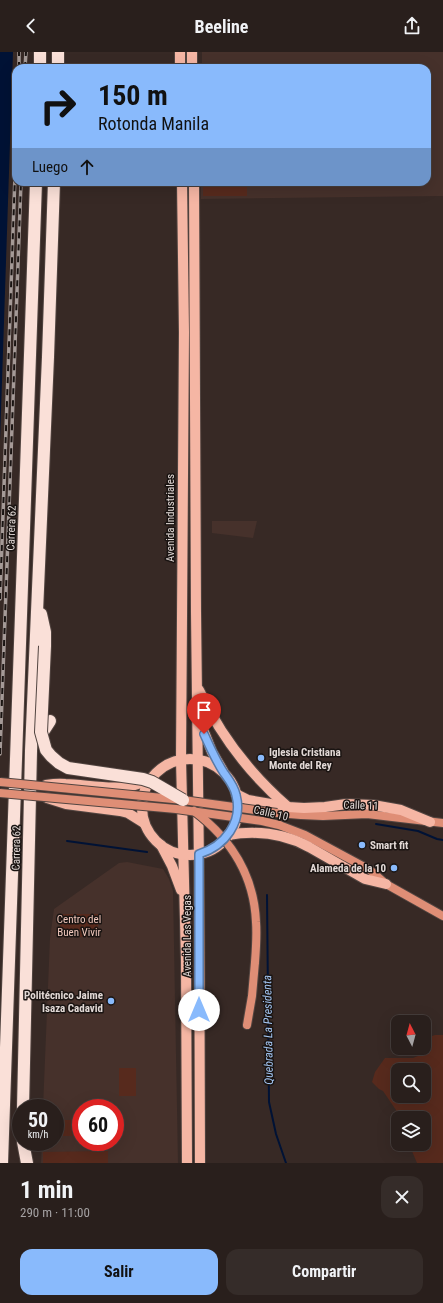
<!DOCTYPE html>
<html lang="es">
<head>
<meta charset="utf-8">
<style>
  :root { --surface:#291f1c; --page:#352c29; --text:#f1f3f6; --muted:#a5a2a3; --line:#453d3b; --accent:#89bafc }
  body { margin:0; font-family:"Roboto Condensed",sans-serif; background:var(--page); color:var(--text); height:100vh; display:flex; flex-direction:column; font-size:15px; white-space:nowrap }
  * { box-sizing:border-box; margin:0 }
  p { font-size:13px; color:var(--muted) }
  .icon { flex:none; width:22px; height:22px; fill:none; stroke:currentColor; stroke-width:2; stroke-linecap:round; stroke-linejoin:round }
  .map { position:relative; height:1111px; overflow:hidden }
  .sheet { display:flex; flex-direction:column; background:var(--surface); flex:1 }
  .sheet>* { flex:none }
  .banner { position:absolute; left:12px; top:12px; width:419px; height:122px; border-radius:12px; box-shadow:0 4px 16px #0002,0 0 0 1px var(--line); background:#89bafc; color:#111; overflow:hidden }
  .needle { width:26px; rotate:354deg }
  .fabs { position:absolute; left:391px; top:963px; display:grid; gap:8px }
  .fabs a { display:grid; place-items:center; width:40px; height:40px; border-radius:8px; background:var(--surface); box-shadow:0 4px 16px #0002,0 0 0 1px var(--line); font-size:20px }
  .speed { position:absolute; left:12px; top:1047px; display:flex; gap:8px; font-size:20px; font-weight:700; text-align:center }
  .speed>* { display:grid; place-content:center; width:52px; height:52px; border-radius:50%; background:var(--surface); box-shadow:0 4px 16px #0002,0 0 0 1px var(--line); line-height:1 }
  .speed small { font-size:10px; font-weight:400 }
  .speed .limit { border:6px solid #d22; background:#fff; color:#111 }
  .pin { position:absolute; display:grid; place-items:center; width:34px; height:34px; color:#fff; margin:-41px -17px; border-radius:50% 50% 50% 0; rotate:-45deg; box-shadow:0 0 4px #0007 }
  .pin .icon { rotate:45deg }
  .me { position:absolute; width:44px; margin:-22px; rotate:0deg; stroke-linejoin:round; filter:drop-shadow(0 0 3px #0008) }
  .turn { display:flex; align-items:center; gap:14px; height:84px; padding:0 20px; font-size:18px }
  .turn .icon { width:52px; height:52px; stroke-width:2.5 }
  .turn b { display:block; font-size:28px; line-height:34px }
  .then { display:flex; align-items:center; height:38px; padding:0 20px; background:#0003; gap:8px; font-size:15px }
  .round { display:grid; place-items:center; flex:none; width:42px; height:42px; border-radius:12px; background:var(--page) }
  .head { display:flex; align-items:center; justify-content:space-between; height:68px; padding:0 20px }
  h1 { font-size:24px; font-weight:700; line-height:30px }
  .button { display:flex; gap:8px; margin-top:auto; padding:8px 20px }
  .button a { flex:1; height:46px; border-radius:12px; background:var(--accent); color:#111; font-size:16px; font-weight:700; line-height:46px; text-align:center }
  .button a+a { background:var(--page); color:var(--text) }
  header { display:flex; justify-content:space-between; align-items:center; height:52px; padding:0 20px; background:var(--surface); font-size:18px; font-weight:700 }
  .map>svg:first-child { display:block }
  .built { fill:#46312b; fill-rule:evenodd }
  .green { fill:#572a1d; fill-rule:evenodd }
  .water { fill:#001235 }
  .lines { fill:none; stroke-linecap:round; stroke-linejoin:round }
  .stream { stroke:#001235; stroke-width:2 }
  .secondary-casing { stroke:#524541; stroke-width:10 }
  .primary-casing { stroke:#524541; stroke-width:12 }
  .highway-casing { stroke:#524541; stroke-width:14 }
  .secondary { stroke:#df8e76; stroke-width:8 }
  .primary { stroke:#f5b6a4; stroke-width:10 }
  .highway { stroke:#fae0d8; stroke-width:12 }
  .rail-casing { stroke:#a59a97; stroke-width:3.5 }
  .rail { stroke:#1a1412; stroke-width:2; stroke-dasharray:6; stroke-linecap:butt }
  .secondary-bridge-casing { stroke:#524541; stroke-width:10; stroke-linecap:butt }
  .highway-bridge-casing { stroke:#524541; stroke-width:14; stroke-linecap:butt }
  .secondary-bridge { stroke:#df8e76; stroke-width:8 }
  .highway-bridge { stroke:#fae0d8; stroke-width:12 }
  .route-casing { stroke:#5979a4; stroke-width:10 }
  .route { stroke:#89bafc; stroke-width:7 }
  .poi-dot { fill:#89bafc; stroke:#1a1412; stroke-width:1.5 }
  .labels { text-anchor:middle; stroke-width:3; stroke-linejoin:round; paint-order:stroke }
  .street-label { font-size:11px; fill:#e2d9d6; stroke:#1a1412 }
  .poi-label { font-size:11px; font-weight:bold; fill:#e2d9d6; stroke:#1a1412; text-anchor:start }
  .park-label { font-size:11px; fill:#f2c9bd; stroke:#1a1412 }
  .water-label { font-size:12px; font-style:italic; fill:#a3c5f2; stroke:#1a1412 }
</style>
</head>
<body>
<header><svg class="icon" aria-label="back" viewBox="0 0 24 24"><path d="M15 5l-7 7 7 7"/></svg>Beeline<svg class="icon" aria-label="share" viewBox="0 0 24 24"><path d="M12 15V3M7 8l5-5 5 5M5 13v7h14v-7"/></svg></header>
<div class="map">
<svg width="443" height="1111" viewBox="0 0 443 1111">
  <rect width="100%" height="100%" fill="#372925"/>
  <g class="built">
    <path d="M202,0H443V144L201,147V130H427V16H202Z"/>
    <path d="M212,469H257L253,486L212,481Z"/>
    <path d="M127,810L163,817L169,827L173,839L178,1111H41L42,1090H55V1056H43L50,886L54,857L119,811ZM81,1056H115V1090H81Z"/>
  </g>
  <g class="green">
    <rect x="203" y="130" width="44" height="14"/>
    <rect x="60" y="862" width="38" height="23"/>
    <path d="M435,983H443V1111H417L409,1092H424V1066H399L396,1058L383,1039L379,1037L372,1030L375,1020L385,1006H413L418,1004L422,996H424V990L426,986ZM398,1018H424V1044H398Z"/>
    <rect x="119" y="1016" width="17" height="28"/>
    <rect x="55" y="1068" width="26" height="16"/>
    <path d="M108,1099V1111H43V1100Z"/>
  </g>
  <path class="water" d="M0,0H13L0,389Z"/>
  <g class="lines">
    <g class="stream">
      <path d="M376,772L418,779L437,787L443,788"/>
      <path d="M67,789L147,800"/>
      <path d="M267,843L269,1050L276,1082L286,1111"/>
    </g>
    <g class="secondary-casing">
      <g id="secondary">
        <path d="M277,761L301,763L323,764L367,762L443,771"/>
        <path d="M279,773L305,783L370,818L386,832L443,864"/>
        <path d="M247,973L252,944L255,910"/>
      </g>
    </g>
    <g class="primary-casing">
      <g id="primary">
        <path d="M180,0V16"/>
        <path d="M192,0V16"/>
        <path d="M182,130L184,280L181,708L186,909L187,1111"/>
        <path d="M194,130L196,560L199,814L200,1111"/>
        <path d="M199,638C220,683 250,722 288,755"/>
        <path d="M200,670L212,700L223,719"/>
        <circle cx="190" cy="755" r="48"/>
        <path d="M46,733C52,732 59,731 65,732C94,733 123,742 150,727"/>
        <path d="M236,742L248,748L288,755L304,756L325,755L346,752L373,753L401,758L430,770"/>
        <path d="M47,746L66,752L120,759L128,761L144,771"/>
        <path d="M228,783C257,778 283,781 309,795L365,827L386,832"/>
        <path d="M161,793L172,814L181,838"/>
      </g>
    </g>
    <g class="highway-casing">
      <g id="highway">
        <path d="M40,16V0"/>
        <path d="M58,16V0"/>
        <path d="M41,562L45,580V594"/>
        <path d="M39,686L50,669"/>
        <path d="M23,1056L31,699L48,305L54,130"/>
        <path d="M23,1090L27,1111"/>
        <path d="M2,1111L36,130"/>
      </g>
    </g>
    <use href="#secondary" class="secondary"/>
    <use href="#primary" class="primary"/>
    <use href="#highway" class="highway"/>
    <g class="rail-casing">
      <g id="rail">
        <path d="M19,16V0"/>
        <path d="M25,16L26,0"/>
        <path d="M0,547L16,95"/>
        <path d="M0,702L21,130"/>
      </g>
    </g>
    <use href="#rail" class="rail"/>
    <g class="secondary-bridge-casing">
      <g id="secondary-bridge">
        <path d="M0,730L183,748L277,761"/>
        <path d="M0,741L176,757L262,769L279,773"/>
        <path d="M194,759C231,787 254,823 256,870C257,883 256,897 255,910"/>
      </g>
    </g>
    <g class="highway-bridge-casing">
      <path id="highway-bridge" d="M45,594L41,680L46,698L51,704L59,711L68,716L143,727L152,730L183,748"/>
    </g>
    <use href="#secondary-bridge" class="secondary-bridge"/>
    <use href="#highway-bridge" class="highway-bridge"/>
  </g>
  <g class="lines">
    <g class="route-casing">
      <path id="route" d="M199,958V802C225,794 243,770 236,743C234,734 229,728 224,721C216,709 210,695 204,682"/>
    </g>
    <use href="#route" class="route"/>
  </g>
  <g class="poi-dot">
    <circle cx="261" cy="706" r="4"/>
    <circle cx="362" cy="793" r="4"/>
    <circle cx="394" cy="816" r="4"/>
    <circle cx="111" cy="949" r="4"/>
  </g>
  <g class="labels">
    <g class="street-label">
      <text transform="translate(170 466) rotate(-90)" y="4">Avenida Industriales</text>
      <text transform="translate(11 476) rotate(-88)" y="4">Carrera 62</text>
      <text transform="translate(361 753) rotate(2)" y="4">Calle 11</text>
      <text transform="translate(271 761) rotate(13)" y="4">Calle 10</text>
      <text transform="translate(16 796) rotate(-89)" y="4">Carrera 62</text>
      <text transform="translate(187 884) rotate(-90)" y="4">Avenida Las Vegas</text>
    </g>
    <g class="poi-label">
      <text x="269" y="704">Iglesia Cristiana<tspan x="269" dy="13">Monte del Rey</tspan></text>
      <text x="370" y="797">Smart fit</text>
      <text x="386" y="820" text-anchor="end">Alameda de la 10</text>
      <text x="103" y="947" text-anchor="end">Politécnico Jaime<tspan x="103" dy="13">Isaza Cadavid</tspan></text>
    </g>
    <g class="park-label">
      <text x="79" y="871">Centro del<tspan x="79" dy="13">Buen Vivir</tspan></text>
    </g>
    <g class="water-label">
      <text transform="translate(268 978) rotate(-91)" y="4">Quebrada La Presidenta</text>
    </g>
  </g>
</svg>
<div class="fabs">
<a><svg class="needle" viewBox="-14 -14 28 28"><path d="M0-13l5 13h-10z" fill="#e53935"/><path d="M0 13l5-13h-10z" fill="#a5a2a3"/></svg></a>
<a><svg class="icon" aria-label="search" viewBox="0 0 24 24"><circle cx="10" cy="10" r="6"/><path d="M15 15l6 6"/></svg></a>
<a><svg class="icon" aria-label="layers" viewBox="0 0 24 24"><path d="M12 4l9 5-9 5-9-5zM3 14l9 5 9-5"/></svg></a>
</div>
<div class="speed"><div>50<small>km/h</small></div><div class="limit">60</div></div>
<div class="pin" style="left:204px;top:682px;background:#d93025"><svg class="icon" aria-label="arrive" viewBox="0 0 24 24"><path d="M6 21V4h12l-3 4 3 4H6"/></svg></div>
<svg class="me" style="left:199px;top:958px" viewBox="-20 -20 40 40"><circle r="19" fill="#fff"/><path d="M0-13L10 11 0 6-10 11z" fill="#89bafc"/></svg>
<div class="banner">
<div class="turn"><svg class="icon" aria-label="right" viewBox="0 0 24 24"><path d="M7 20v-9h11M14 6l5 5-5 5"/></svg><div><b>150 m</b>Rotonda Manila</div></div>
<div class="then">Luego<svg class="icon" aria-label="ahead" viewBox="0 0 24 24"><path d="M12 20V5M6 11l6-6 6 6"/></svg></div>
</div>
</div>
<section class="sheet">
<div class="head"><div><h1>1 min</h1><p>290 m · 11:00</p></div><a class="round"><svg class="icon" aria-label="close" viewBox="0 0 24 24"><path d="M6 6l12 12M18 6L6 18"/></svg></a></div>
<div class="button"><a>Salir</a><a>Compartir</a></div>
</section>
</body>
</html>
